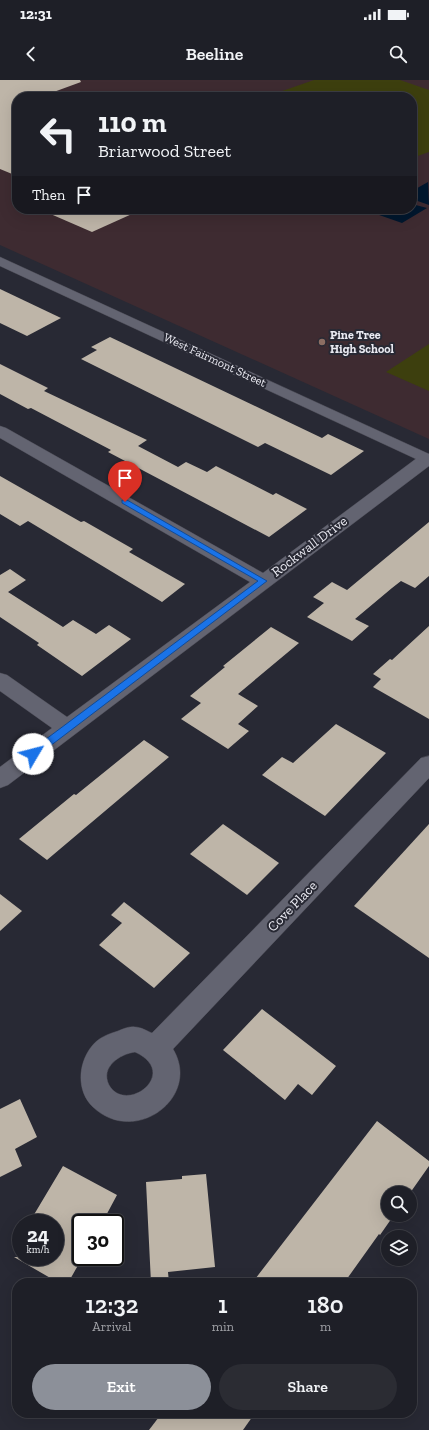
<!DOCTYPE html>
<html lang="en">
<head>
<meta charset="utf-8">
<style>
  :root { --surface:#1e1f27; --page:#2b2c33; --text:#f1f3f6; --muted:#a1a2a7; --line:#3c3d44; --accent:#8c9099 }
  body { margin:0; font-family:"Zilla Slab",serif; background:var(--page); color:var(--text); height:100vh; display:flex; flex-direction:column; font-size:15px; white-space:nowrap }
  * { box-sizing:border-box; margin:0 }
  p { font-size:13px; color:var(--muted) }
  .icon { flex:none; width:22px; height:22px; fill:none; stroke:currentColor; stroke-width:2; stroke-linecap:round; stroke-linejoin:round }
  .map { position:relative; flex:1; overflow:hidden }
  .side { position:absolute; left:12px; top:1198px; width:405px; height:140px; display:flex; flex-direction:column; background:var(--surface); border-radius:16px; box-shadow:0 4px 16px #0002,0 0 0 1px var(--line) }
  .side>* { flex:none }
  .top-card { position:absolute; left:12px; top:12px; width:405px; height:122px; border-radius:16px; box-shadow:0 4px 16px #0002,0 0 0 1px var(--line); background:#1e1f27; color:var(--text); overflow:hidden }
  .controls { position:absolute; left:381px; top:1106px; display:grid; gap:8px }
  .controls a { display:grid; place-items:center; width:36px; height:36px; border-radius:50%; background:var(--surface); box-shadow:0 4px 16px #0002,0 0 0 1px var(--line); font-size:20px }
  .speed { position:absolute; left:12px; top:1134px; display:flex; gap:8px; font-size:20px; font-weight:700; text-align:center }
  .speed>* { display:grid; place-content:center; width:52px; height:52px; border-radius:50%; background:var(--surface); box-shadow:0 4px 16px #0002,0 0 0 1px var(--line); line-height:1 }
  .speed small { font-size:10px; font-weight:400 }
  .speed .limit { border:2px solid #111; border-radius:6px; background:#fff; color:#111 }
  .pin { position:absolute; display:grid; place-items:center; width:34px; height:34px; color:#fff; margin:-41px -17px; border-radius:50% 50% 50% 0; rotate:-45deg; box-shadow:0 0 4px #0007 }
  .pin .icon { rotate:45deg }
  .me { position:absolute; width:44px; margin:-22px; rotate:53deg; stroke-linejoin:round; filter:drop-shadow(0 0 3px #0008) }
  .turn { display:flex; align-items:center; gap:14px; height:84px; padding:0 20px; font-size:18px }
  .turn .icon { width:52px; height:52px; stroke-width:2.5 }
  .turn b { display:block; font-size:28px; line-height:34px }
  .then { display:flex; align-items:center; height:38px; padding:0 20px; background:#0003; gap:8px; font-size:15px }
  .eta { display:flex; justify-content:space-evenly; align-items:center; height:68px; text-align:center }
  .eta b { font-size:24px; font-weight:600; line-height:28px }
  .button { display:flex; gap:8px; margin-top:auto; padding:8px 20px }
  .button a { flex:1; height:46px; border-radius:24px; background:var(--accent); color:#fff; font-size:16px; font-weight:600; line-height:46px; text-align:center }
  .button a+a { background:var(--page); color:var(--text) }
  .status { display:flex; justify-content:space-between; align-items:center; height:28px; padding:0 20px; background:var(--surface); direction:ltr }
  .status svg { height:11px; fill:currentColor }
  header { display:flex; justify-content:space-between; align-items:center; height:52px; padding:0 20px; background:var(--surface); font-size:18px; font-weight:600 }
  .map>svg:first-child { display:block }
  .education { fill:#3e2b31; fill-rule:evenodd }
  .green { fill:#3d3f0e }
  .water { fill:#00172e }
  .building { fill:#beb5a8 }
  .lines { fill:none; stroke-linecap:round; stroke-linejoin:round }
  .street-casing { stroke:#45454f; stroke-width:1 }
  .secondary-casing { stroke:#45454f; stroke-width:1 }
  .street { fill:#636471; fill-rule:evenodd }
  .secondary { fill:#636471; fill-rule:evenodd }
  .route { fill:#1a73e8; stroke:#114b97 }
  .education-dot { fill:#8d6e63; stroke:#282934; stroke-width:1.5 }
  .labels { text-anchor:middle; stroke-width:4; stroke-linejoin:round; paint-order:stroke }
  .far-poi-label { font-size:12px; font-weight:bold; fill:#eaeaf2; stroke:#282934; text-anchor:start }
  .far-street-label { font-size:12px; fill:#eaeaf2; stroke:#282934 }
  .street-label { font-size:14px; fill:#eaeaf2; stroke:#282934 }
</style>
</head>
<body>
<div class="status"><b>12:31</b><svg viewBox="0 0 49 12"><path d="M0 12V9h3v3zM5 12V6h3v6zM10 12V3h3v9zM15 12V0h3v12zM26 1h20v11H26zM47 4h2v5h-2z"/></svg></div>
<header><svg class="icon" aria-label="back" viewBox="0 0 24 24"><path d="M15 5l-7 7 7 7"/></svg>Beeline<svg class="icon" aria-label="search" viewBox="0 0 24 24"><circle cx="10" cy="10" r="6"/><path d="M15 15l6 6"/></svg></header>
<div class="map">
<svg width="429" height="1350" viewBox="0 0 429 1350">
  <rect width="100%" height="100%" fill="#282934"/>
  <path class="education" d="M0,0H429V359L0,165ZM17,17H412V129H17Z"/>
  <g class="green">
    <path d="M314,0H400L429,10V72L412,78V17H265Z"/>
    <path d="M429,264V311L386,292Z"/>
  </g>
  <g class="water">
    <path d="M428,102L429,125L412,119V111Z"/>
    <path d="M412,124L427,128L402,143L362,129H412Z"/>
  </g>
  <g class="building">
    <path d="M0,0H80L81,2L40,17H17V96L0,89Z"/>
    <path d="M39,129H143L92,152Z"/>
    <path d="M0,209L61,238L27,256L0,243Z"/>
    <path d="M110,257L322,358L328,354L364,371L331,395L265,363L258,367L81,279L97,270L91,267Z"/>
    <path d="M0,284L48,308L44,311L147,360L138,366L178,387L186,382L207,392L216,386L273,415L276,413L307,429L269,457L108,372L111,370L31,328L28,329L0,314Z"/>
    <path d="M0,396L81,442L84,441L133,469L129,472L185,504L162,522L28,441L20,446L0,434Z"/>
    <path d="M429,442V496L415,508L401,501L392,508L355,539L369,546L352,561L307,537L324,523L313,517L332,502L347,510Z"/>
    <path d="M10,489L26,500L8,512L63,547L73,540L96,554L109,545L131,559L82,596L37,565L39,563L0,537V495Z"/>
    <path d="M429,546V639L373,607L381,599L373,594L390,579L392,580Z"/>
    <path d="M271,547L299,563L238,614L258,626L238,644L249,651L228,669L181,639L201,623L190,616L225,587L223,586Z"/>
    <path d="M336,644L386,673L325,736L262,695L282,677L293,683Z"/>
    <path d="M144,660L169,677L47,780L19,759L74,714L76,715Z"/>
    <path d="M223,744L279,783L247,815L190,774Z"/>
    <path d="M429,744V878L354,826Z"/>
    <path d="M0,814L22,831L0,851Z"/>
    <path d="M124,822L190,873L154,908L99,865L122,843L111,835Z"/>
    <path d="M262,929L336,986L312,1015L298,1004L285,1020L223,970Z"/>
    <path d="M20,1019L37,1057L15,1069L22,1086L0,1097V1029Z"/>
    <path d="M377,1041L429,1081V1086L410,1113H388V1135H394L380,1155L379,1154L344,1203H252Z"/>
    <path d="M63,1086L117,1115L102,1143H81V1180L68,1203H59L14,1177H55V1143H29Z"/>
    <path d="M206,1094L215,1187L168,1192L169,1203H151L146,1102L182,1099V1096Z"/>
    <path d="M162,1333H255L243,1350H149Z"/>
  </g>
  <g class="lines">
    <g class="street-casing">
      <g id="street">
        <path d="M0,346L6,348L263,493L421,375L429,374V386L8,705L0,708V687L52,648L0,611V593L7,595L67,637L250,502L0,358Z"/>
        <path d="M429,676V698L173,969C202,1017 135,1067 93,1027C76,1011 78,983 92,966C98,958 108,954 118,951C123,949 129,946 135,947C141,947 147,951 152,953L421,678ZM135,972C181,993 126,1035 109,1005C100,987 120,974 135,972Z"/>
      </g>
    </g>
    <g class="secondary-casing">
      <path id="secondary" d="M0,177L429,374V385L0,186Z"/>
    </g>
    <use href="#street" class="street"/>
    <use href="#secondary" class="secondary"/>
  </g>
  <path class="route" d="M122,420H127L267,501L37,676H30L29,674L30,671L258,501L122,423Z"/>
  <circle class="education-dot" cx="322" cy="262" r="4"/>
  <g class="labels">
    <g class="far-poi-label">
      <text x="330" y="259">Pine Tree<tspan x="330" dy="14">High School</tspan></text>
    </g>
    <g class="far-street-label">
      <text transform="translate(215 280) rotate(25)" y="4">West Fairmont Street</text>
    </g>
    <g class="street-label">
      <text transform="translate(309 466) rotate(-37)" y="5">Rockwall Drive</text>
      <text transform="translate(292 826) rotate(-46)" y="5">Cove Place</text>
    </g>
  </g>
</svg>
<div class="controls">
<a><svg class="icon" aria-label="search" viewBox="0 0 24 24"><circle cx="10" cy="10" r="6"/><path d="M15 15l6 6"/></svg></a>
<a><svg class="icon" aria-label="layers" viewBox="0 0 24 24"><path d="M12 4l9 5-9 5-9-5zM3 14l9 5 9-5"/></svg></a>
</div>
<div class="speed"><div>24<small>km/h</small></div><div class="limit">30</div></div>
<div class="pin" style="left:125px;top:422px;background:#d93025"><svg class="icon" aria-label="arrive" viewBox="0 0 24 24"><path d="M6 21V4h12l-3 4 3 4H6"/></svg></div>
<svg class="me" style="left:33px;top:674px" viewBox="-20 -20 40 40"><circle r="19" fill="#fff"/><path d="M0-13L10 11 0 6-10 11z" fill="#1a73e8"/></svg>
<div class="top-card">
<div class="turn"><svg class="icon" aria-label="left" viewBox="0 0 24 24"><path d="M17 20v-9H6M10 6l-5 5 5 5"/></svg><div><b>110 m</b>Briarwood Street</div></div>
<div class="then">Then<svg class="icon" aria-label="arrive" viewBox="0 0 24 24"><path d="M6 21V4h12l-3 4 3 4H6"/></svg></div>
</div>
<section class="side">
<div class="eta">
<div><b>12:32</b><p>Arrival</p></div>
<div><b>1</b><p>min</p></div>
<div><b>180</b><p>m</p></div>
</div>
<div class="button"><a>Exit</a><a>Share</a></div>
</section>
</div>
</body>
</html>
